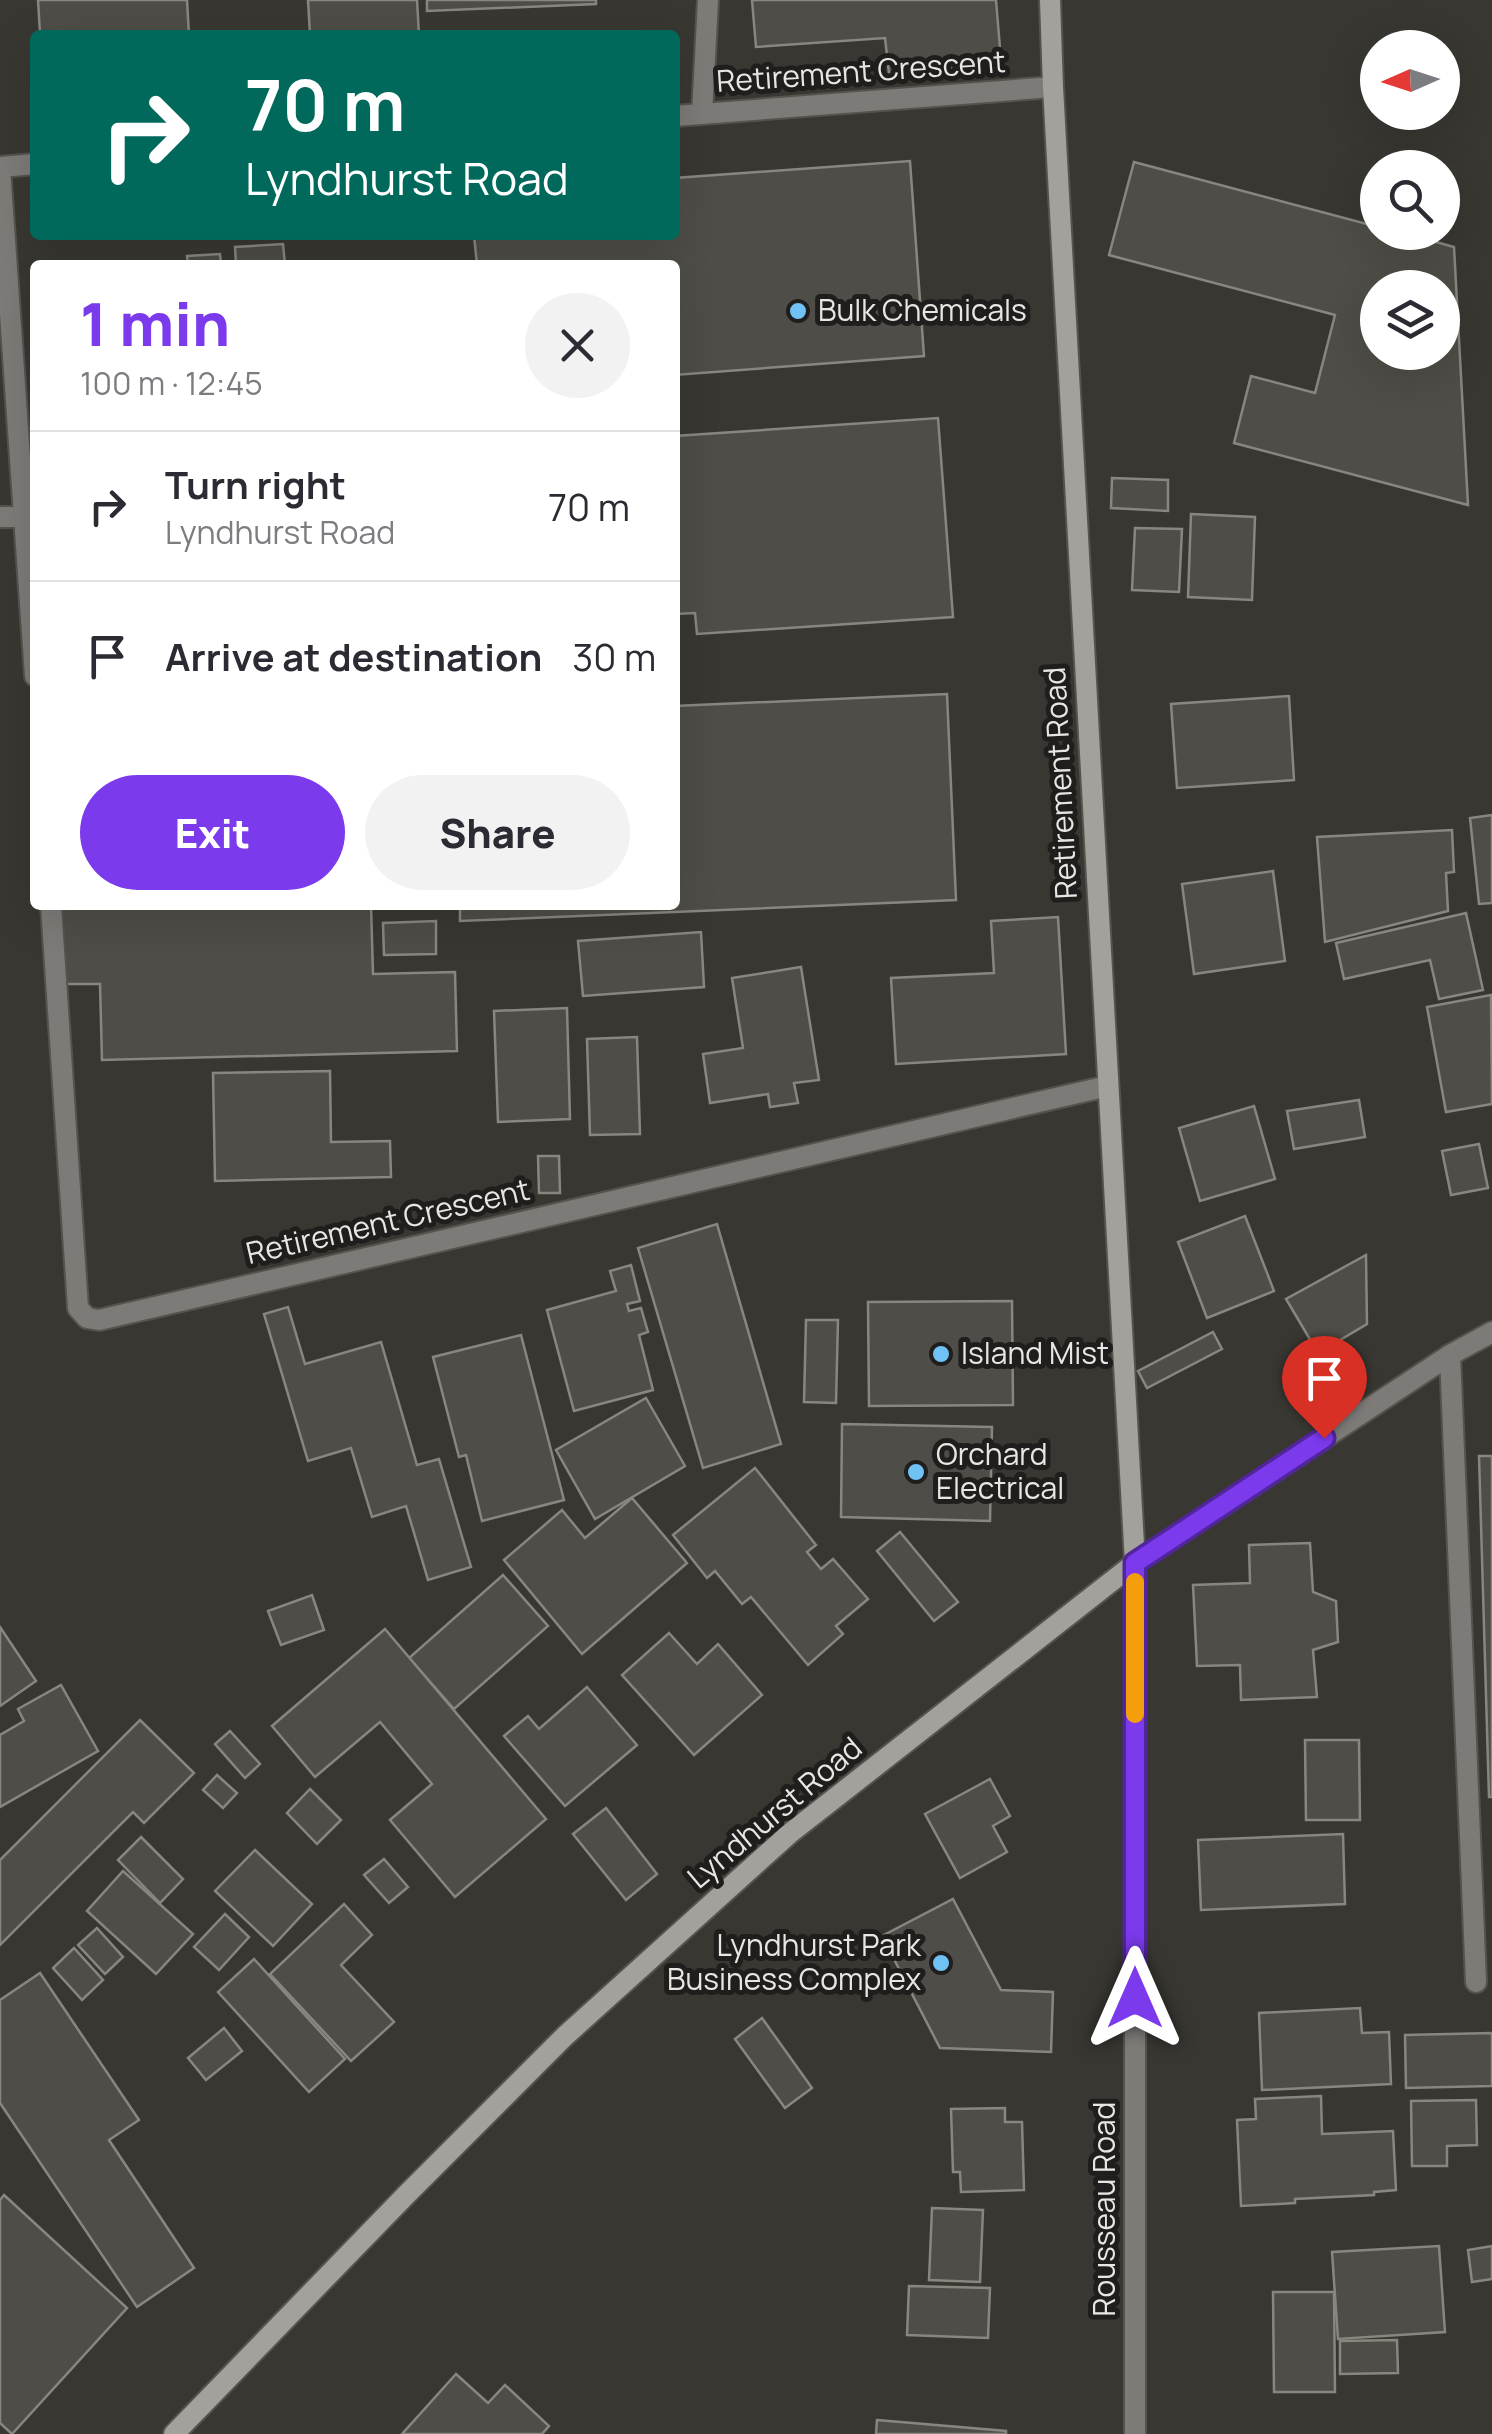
<!DOCTYPE html>
<html lang="en">
<head>
<meta charset="utf-8">
<style>
  :root { --surface:#fff; --page:#f2f2f3; --text:#2b2b33; --muted:#7c7c81; --line:#e1e1e2; --accent:#7c3aed }
  body { margin:0; font-family:Manrope,sans-serif; background:var(--page); color:var(--text); height:100vh; display:flex; flex-direction:column; font-size:38px; white-space:nowrap }
  * { box-sizing:border-box; margin:0 }
  p { font-size:32px; color:var(--muted) }
  .icon { flex:none; width:55px; height:55px; fill:none; stroke:currentColor; stroke-width:2; stroke-linecap:round; stroke-linejoin:round }
  .map { position:relative; flex:1; overflow:hidden }
  .sheet { position:absolute; left:30px; top:260px; width:650px; height:650px; display:flex; flex-direction:column; background:var(--surface); border-radius:10px; box-shadow:0 10px 40px #0002 }
  .sheet>* { flex:none }
  .hud { position:absolute; left:30px; top:30px; width:650px; height:210px; border-radius:10px; box-shadow:0 10px 40px #0002; background:#00695c; color:#fff; overflow:hidden }
  .needle { width:65px; rotate:267deg }
  .tools { position:absolute; left:1360px; top:30px; display:grid; gap:20px }
  .tools a { display:grid; place-items:center; width:100px; height:100px; border-radius:50%; background:var(--surface); box-shadow:0 10px 40px #0002; font-size:50px }
  .pin { position:absolute; display:grid; place-items:center; width:85px; height:85px; color:#fff; margin:-102px -42px; border-radius:50% 50% 50% 0; rotate:-45deg; box-shadow:0 0 10px #0007 }
  .pin .icon { rotate:45deg }
  .me { position:absolute; width:110px; margin:-55px; rotate:0deg; stroke-linejoin:round; filter:drop-shadow(0 0 8px #0008) }
  .turn { display:flex; align-items:center; gap:35px; height:210px; padding:0 50px; font-size:45px }
  .turn .icon { width:130px; height:130px; stroke-width:2.5 }
  .turn b { display:block; font-size:70px; line-height:85px }
  .round { display:grid; place-items:center; flex:none; width:105px; height:105px; border-radius:52px; background:var(--page) }
  .headline { display:flex; align-items:center; justify-content:space-between; height:170px; padding:0 50px }
  h1 { font-size:60px; font-weight:800; line-height:75px; color:var(--accent) }
  .button { display:flex; gap:20px; margin-top:auto; padding:20px 50px }
  .button a { flex:1; height:115px; border-radius:60px; background:var(--accent); color:#fff; font-size:40px; font-weight:800; line-height:115px; text-align:center }
  .button a+a { background:var(--page); color:var(--text) }
  ul { padding:0; list-style:none }
  li { display:flex; align-items:center; gap:30px; height:150px; padding:0 50px; border-top:2px solid var(--line) }
  li div { flex:1 }
  li b { display:block; font-size:38px }
  li em { font-style:normal }
  .map>svg:first-child { display:block }
  .building { fill:#4f4d47; stroke:#898680; stroke-width:2.5; fill-rule:evenodd }
  .lines { fill:none; stroke-linecap:round; stroke-linejoin:round }
  .service-casing { stroke:#55534e; stroke-width:24 }
  .minor-casing { stroke:#55534e; stroke-width:24 }
  .tertiary-casing { stroke:#55534e; stroke-width:24 }
  .secondary-casing { stroke:#55534e; stroke-width:24 }
  .service { stroke:#7c7b78; stroke-width:20 }
  .minor { stroke:#7c7b78; stroke-width:20 }
  .tertiary { stroke:#7c7b78; stroke-width:20 }
  .secondary { stroke:#a3a19c; stroke-width:20 }
  .route-casing { stroke:#51269a; stroke-width:25 }
  .route { stroke:#7c3aed; stroke-width:18 }
  .slow { stroke:#f59e0b; stroke-width:18 }
  .poi-dot { fill:#70c2f4; stroke:#201e1c; stroke-width:4 }
  .labels { text-anchor:middle; stroke-width:10; stroke-linejoin:round; paint-order:stroke }
  .street-label { font-size:30px; fill:#e8e6e3; stroke:#201e1c }
  .poi-label { font-size:30px; fill:#e8e6e3; stroke:#201e1c; text-anchor:start }
</style>
</head>
<body>
<div class="map">
<svg width="1492" height="2434" viewBox="0 0 1492 2434">
  <rect width="100%" height="100%" fill="#393732"/>
  <g class="building">
    <path d="M38,0H187L189,35H63V31L40,33Z"/>
    <path d="M308,0H417L419,35H310Z"/>
    <path d="M427,0H596V4L427,11Z"/>
    <path d="M752,0H996L1000,48L983,66L889,73L885,38L756,47Z"/>
    <path d="M910,161L924,356L675,375V265H477L474,235H675V178Z"/>
    <path d="M1134,162L1378,227V232H1400L1454,247L1468,505L1234,443L1251,376L1315,393L1335,315L1109,255ZM1378,288H1442V352H1378Z"/>
    <path d="M283,244L285,265H236L235,247Z"/>
    <path d="M220,254L221,265H188L187,256Z"/>
    <path d="M938,418L953,617L697,634L695,613L675,614V436Z"/>
    <path d="M1112,478L1168,480V511L1111,508Z"/>
    <path d="M1191,514L1255,517L1252,600L1188,597Z"/>
    <path d="M1135,528L1182,529L1179,592L1132,590Z"/>
    <path d="M947,694L956,900L460,921V905H675V706Z"/>
    <path d="M1289,696L1294,780L1177,788L1171,704Z"/>
    <path d="M1492,815V903L1479,904L1470,818Z"/>
    <path d="M1452,830L1454,872L1446,873L1448,911L1325,942L1317,837Z"/>
    <path d="M1273,871L1285,961L1194,974L1182,884Z"/>
    <path d="M191,905H371L373,974L455,972L457,1051L102,1060L100,984H64L61,909Z"/>
    <path d="M1466,913L1483,990L1439,999L1430,960L1344,979L1336,943Z"/>
    <path d="M1058,917L1066,1054L896,1064L891,978L994,973L991,921Z"/>
    <path d="M436,921V954L384,955L383,923Z"/>
    <path d="M701,932L704,987L583,996L578,941Z"/>
    <path d="M801,967L819,1080L794,1083L798,1103L770,1107L768,1094L710,1103L703,1054L743,1048L732,978Z"/>
    <path d="M1491,995L1492,1104L1446,1112L1427,1007Z"/>
    <path d="M567,1008L570,1119L498,1122L494,1011Z"/>
    <path d="M637,1037L640,1134L590,1135L587,1039Z"/>
    <path d="M330,1071L331,1142L390,1141L391,1177L215,1181L213,1073Z"/>
    <path d="M1359,1100L1365,1137L1294,1149L1287,1111Z"/>
    <path d="M1254,1106L1275,1179L1200,1201L1179,1128Z"/>
    <path d="M1479,1144L1488,1188L1451,1195L1442,1151Z"/>
    <path d="M538,1156H559L560,1193H539Z"/>
    <path d="M1245,1216L1274,1291L1207,1318L1178,1242Z"/>
    <path d="M717,1224L781,1444L703,1468L638,1248Z"/>
    <path d="M1366,1255L1367,1324L1318,1353L1286,1299Z"/>
    <path d="M631,1265L640,1301L627,1304L629,1311L641,1308L648,1332L639,1335L653,1390L574,1411L547,1310L616,1291L610,1271Z"/>
    <path d="M1012,1301L1013,1405L869,1406L868,1302Z"/>
    <path d="M288,1307L305,1364L381,1342L417,1465L439,1459L471,1567L428,1580L406,1506L372,1517L351,1448L308,1461L264,1314Z"/>
    <path d="M806,1320H838L836,1403L804,1402Z"/>
    <path d="M1213,1332L1222,1349L1147,1388L1138,1371Z"/>
    <path d="M521,1335L564,1500L482,1521L466,1455L459,1457L433,1357Z"/>
    <path d="M646,1398L685,1466L595,1519L556,1450Z"/>
    <path d="M842,1424L992,1427L990,1521L841,1517Z"/>
    <path d="M1479,1456H1492V1797H1489Z"/>
    <path d="M755,1468L816,1545L807,1552L821,1569L833,1559L868,1599L836,1626L843,1634L808,1665L751,1597L742,1604L715,1571L707,1578L673,1535Z"/>
    <path d="M632,1498L687,1563L582,1654L504,1560L562,1510L585,1538Z"/>
    <path d="M900,1532L958,1602L934,1621L877,1551Z"/>
    <path d="M1310,1543L1313,1592L1336,1601L1338,1642L1313,1650L1317,1697L1241,1700L1240,1665L1197,1666L1193,1585L1250,1583L1249,1545Z"/>
    <path d="M503,1575L548,1626L454,1709L409,1658Z"/>
    <path d="M312,1595L324,1630L281,1645L268,1611Z"/>
    <path d="M0,1627L36,1681L0,1706Z"/>
    <path d="M385,1629L546,1819L455,1897L390,1820L432,1784L380,1722L315,1777L272,1726Z"/>
    <path d="M669,1633L697,1664L718,1644L762,1695L694,1755L622,1675Z"/>
    <path d="M61,1685L98,1751L0,1807V1735L24,1721L18,1709Z"/>
    <path d="M587,1687L637,1745L565,1806L504,1736L528,1716L539,1729Z"/>
    <path d="M140,1720L194,1773L144,1823L133,1812L0,1945V1860Z"/>
    <path d="M230,1731L260,1764L245,1778L215,1744Z"/>
    <path d="M1305,1740H1359L1360,1820H1306Z"/>
    <path d="M217,1775L237,1793L223,1808L203,1790Z"/>
    <path d="M990,1779L1010,1816L993,1826L1007,1852L960,1878L925,1814Z"/>
    <path d="M310,1789L341,1820L317,1844L287,1813Z"/>
    <path d="M606,1808L657,1874L626,1900L573,1834Z"/>
    <path d="M1343,1834L1345,1904L1201,1910L1198,1840Z"/>
    <path d="M141,1837L183,1879L160,1903L118,1860Z"/>
    <path d="M255,1850L312,1904L273,1946L215,1891Z"/>
    <path d="M384,1859L408,1887L389,1903L364,1875Z"/>
    <path d="M123,1871L193,1934L156,1974L87,1911Z"/>
    <path d="M953,1899L1001,1990L1053,1992L1051,2052L940,2048L882,1936Z"/>
    <path d="M344,1904L372,1935L341,1965L394,2022L351,2061L270,1974Z"/>
    <path d="M225,1914L249,1937L219,1970L194,1947Z"/>
    <path d="M97,1928L123,1957L105,1974L78,1945Z"/>
    <path d="M74,1948L103,1980L82,2000L53,1968Z"/>
    <path d="M254,1959L345,2059L309,2092L218,1992Z"/>
    <path d="M40,1973L139,2120L109,2140L194,2268L137,2307L0,2103V2000Z"/>
    <path d="M1360,2008L1362,2033L1389,2032L1391,2084L1262,2090L1259,2013Z"/>
    <path d="M762,2018L812,2088L785,2108L735,2039Z"/>
    <path d="M224,2028L242,2051L206,2080L188,2058Z"/>
    <path d="M1492,2033V2086L1406,2088L1405,2035Z"/>
    <path d="M1321,2096L1322,2134L1393,2131L1396,2190L1374,2192V2195L1295,2199V2203L1241,2206L1237,2120L1256,2119L1255,2099Z"/>
    <path d="M1476,2100L1477,2145L1447,2146V2166H1412L1411,2101Z"/>
    <path d="M1005,2108V2122H1022L1024,2190L961,2192L960,2172H953L951,2109Z"/>
    <path d="M4,2195L127,2308L12,2434L0,2423V2200Z"/>
    <path d="M932,2208L983,2210L980,2282L929,2280Z"/>
    <path d="M1439,2246L1445,2332L1338,2339L1332,2252Z"/>
    <path d="M1492,2246V2279L1472,2282L1468,2250Z"/>
    <path d="M909,2286L990,2288L988,2338L907,2335Z"/>
    <path d="M1273,2292H1334L1335,2392H1274Z"/>
    <path d="M1397,2340L1398,2373L1340,2374V2341Z"/>
    <path d="M456,2374L488,2403L505,2385L549,2426L542,2434H402Z"/>
    <path d="M877,2420L1006,2431V2434H876Z"/>
  </g>
  <g class="lines">
    <g class="service-casing">
      <g id="service">
        <path d="M702,114L708,0"/>
        <path d="M0,517H24"/>
        <path d="M1450,1355L1476,1982"/>
      </g>
    </g>
    <g class="minor-casing">
      <g id="minor">
        <path d="M675,116L1053,87"/>
        <path d="M0,167L35,164"/>
        <path d="M0,168L35,676"/>
        <path d="M51,905L78,1308L87,1318L99,1320L1108,1086"/>
      </g>
    </g>
    <g class="tertiary-casing">
      <path id="tertiary" d="M1135,2434V1563L1450,1355L1492,1332"/>
    </g>
    <g class="secondary-casing">
      <path id="secondary" d="M174,2434L406,2195L565,2036L789,1834L1135,1563L1053,87L1050,0"/>
    </g>
    <use href="#service" class="service"/>
    <use href="#minor" class="minor"/>
    <use href="#tertiary" class="tertiary"/>
    <use href="#secondary" class="secondary"/>
  </g>
  <g class="lines">
    <g class="route-casing">
      <path id="route" d="M1135,1998V1563L1324,1438"/>
    </g>
    <use href="#route" class="route"/>
    <path class="slow" d="M1135,1582V1714"/>
  </g>
  <g class="poi-dot">
    <circle cx="798" cy="311" r="10"/>
    <circle cx="941" cy="1354" r="10"/>
    <circle cx="916" cy="1472" r="10"/>
    <circle cx="941" cy="1963" r="10"/>
  </g>
  <g class="labels">
    <g class="street-label">
      <text transform="translate(861 72) rotate(-4)" y="10">Retirement Crescent</text>
      <text transform="translate(1061 783) rotate(-93)" y="10">Retirement Road</text>
      <text transform="translate(388 1222) rotate(-13)" y="10">Retirement Crescent</text>
      <text transform="translate(775 1813) rotate(-40)" y="10">Lyndhurst Road</text>
      <text transform="translate(1105 2209) rotate(-90)" y="10">Rousseau Road</text>
    </g>
    <g class="poi-label">
      <text x="818" y="321">Bulk Chemicals</text>
      <text x="961" y="1364">Island Mist</text>
      <text x="936" y="1465">Orchard<tspan x="936" dy="34">Electrical</tspan></text>
      <text x="921" y="1956" text-anchor="end">Lyndhurst Park<tspan x="921" dy="34">Business Complex</tspan></text>
    </g>
  </g>
</svg>
<div class="tools">
<a><svg class="needle" viewBox="-14 -14 28 28"><path d="M0-13l5 13h-10z" fill="#e53935"/><path d="M0 13l5-13h-10z" fill="#7c7c81"/></svg></a>
<a><svg class="icon" aria-label="search" viewBox="0 0 24 24"><circle cx="10" cy="10" r="6"/><path d="M15 15l6 6"/></svg></a>
<a><svg class="icon" aria-label="layers" viewBox="0 0 24 24"><path d="M12 4l9 5-9 5-9-5zM3 14l9 5 9-5"/></svg></a>
</div>
<div class="pin" style="left:1324px;top:1438px;background:#d93025"><svg class="icon" aria-label="arrive" viewBox="0 0 24 24"><path d="M6 21V4h12l-3 4 3 4H6"/></svg></div>
<svg class="me" style="left:1135px;top:1998px" viewBox="-20 -20 40 40"><path d="M0-17L14 15 0 8-14 15z" fill="#7c3aed" stroke="#fff" stroke-width="4"/></svg>
<div class="hud">
<div class="turn"><svg class="icon" aria-label="right" viewBox="0 0 24 24"><path d="M7 20v-9h11M14 6l5 5-5 5"/></svg><div><b>70 m</b>Lyndhurst Road</div></div>
</div>
<section class="sheet">
<div class="headline"><div><h1>1 min</h1><p>100 m · 12:45</p></div><a class="round"><svg class="icon" aria-label="close" viewBox="0 0 24 24"><path d="M6 6l12 12M18 6L6 18"/></svg></a></div>
<ul>
<li><svg class="icon" aria-label="right" viewBox="0 0 24 24"><path d="M7 20v-9h11M14 6l5 5-5 5"/></svg><div><b>Turn right</b><p>Lyndhurst Road</p></div><em>70 m</em></li>
<li><svg class="icon" aria-label="arrive" viewBox="0 0 24 24"><path d="M6 21V4h12l-3 4 3 4H6"/></svg><div><b>Arrive at destination</b></div><em>30 m</em></li>
</ul>
<div class="button"><a>Exit</a><a>Share</a></div>
</section>
</div>
</body>
</html>
